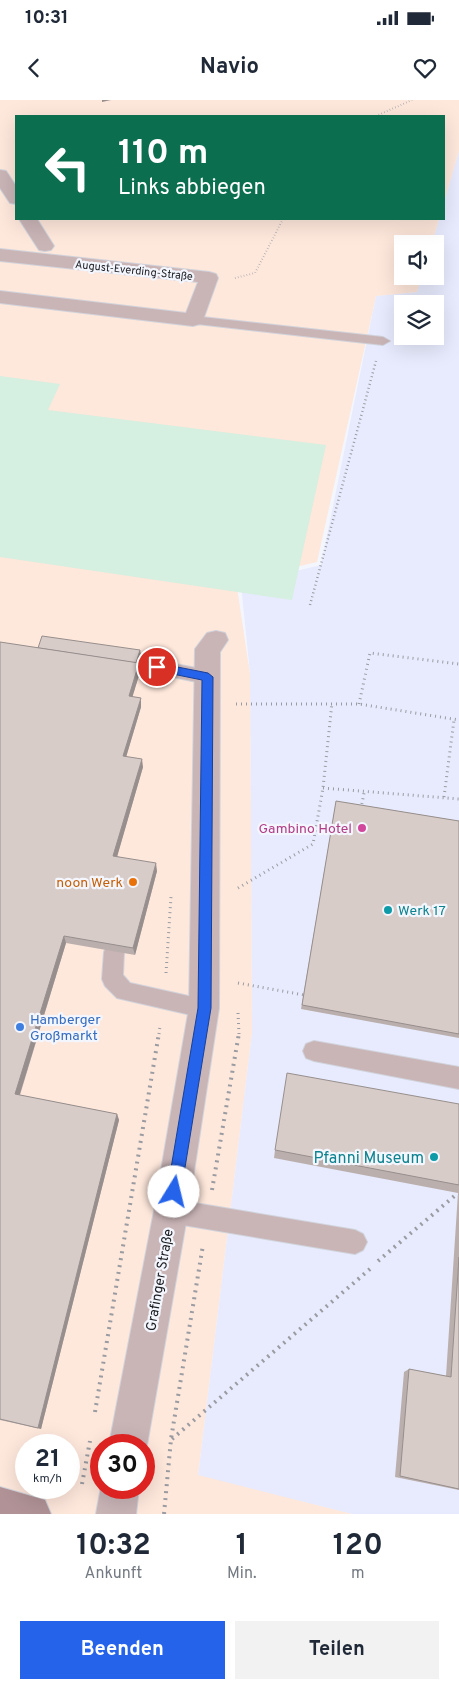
<!DOCTYPE html>
<html lang="de">
<head>
<meta charset="utf-8">
<style>
  :root { --surface:#fff; --page:#f2f2f3; --text:#1f2937; --muted:#747a83; --accent:#2563eb }
  body { margin:0; font-family:Overpass,sans-serif; background:var(--page); color:var(--text); height:100vh; display:flex; flex-direction:column; font-size:19px; white-space:nowrap }
  * { box-sizing:border-box; margin:0 }
  p { font-size:16px; color:var(--muted) }
  .icon { flex:none; width:28px; height:28px; fill:none; stroke:currentColor; stroke-width:2; stroke-linecap:round; stroke-linejoin:round }
  .map { position:relative; height:1414px; overflow:hidden }
  .panel { display:flex; flex-direction:column; background:var(--surface); flex:1 }
  .panel>* { flex:none }
  .hud { position:absolute; left:15px; top:15px; width:430px; height:105px; border-radius:0px; box-shadow:0 5px 20px #0002; background:#0b6e4f; color:#fff; overflow:hidden }
  .buttons { position:absolute; left:394px; top:135px; display:grid; gap:10px }
  .buttons a { display:grid; place-items:center; width:50px; height:50px; border-radius:0px; background:var(--surface); box-shadow:0 5px 20px #0002; font-size:25px }
  .speed { position:absolute; left:15px; top:1334px; display:flex; gap:10px; font-size:25px; font-weight:700; text-align:center }
  .speed>* { display:grid; place-content:center; width:65px; height:65px; border-radius:50%; background:var(--surface); box-shadow:0 5px 20px #0002; line-height:1 }
  .speed small { font-size:12px; font-weight:400 }
  .speed .limit { border:8px solid #d22; background:#fff; color:#111 }
  .pin { position:absolute; display:grid; place-items:center; width:42px; height:42px; color:#fff; margin:-21px; border:2px solid #fff; border-radius:50%; box-shadow:0 1px 5px #0007 }
  .me { position:absolute; width:55px; margin:-28px; rotate:9deg; stroke-linejoin:round; filter:drop-shadow(0 0 4px #0008) }
  .turn { display:flex; align-items:center; gap:18px; height:105px; padding:0 20px; font-size:22px }
  .turn .icon { width:65px; height:65px; stroke-width:2.5 }
  .turn b { display:block; font-size:35px; line-height:42px }
  .eta { display:flex; justify-content:space-evenly; align-items:center; height:85px; text-align:center }
  .eta b { font-size:30px; font-weight:700; line-height:35px }
  .button { display:flex; gap:10px; margin-top:auto; padding:10px 20px }
  .button a { flex:1; height:58px; border-radius:0px; background:var(--accent); color:#fff; font-size:20px; font-weight:700; line-height:58px; text-align:center }
  .button a+a { background:var(--page); color:var(--text) }
  .status { display:flex; justify-content:space-between; align-items:center; height:35px; padding:0 25px; background:var(--surface); direction:ltr }
  .status svg { height:14px; fill:currentColor }
  header { display:flex; justify-content:space-between; align-items:center; height:65px; padding:0 20px; background:var(--surface); font-size:22px; font-weight:700 }
  .map>svg:first-child { display:block }
  .built { fill:#e7ebfd; fill-rule:evenodd }
  .industrial { fill:#fee7db; fill-rule:evenodd }
  .green { fill:#d5efe0 }
  .lines { fill:none; stroke-linecap:round; stroke-linejoin:round }
  .lane-casing { stroke:#d1d3db; stroke-width:2 }
  .street-casing { stroke:#d1d3db; stroke-width:2 }
  .secondary-casing { stroke:#d1d3db; stroke-width:2 }
  .path-far3 { stroke:#9a9ca2; stroke-width:2; stroke-dasharray:0.5 2.5; stroke-linecap:butt }
  .path-far2 { stroke:#9a9ca2; stroke-width:2.5; stroke-dasharray:1 3; stroke-linecap:butt }
  .path-far1 { stroke:#9a9ca2; stroke-width:3; stroke-dasharray:1 4; stroke-linecap:butt }
  .path { stroke:#9a9ca2; stroke-width:4; stroke-dasharray:2 5; stroke-linecap:butt }
  .lane { fill:#c9b4b6; fill-rule:evenodd }
  .street { fill:#c9b4b6; fill-rule:evenodd }
  .secondary { fill:#b19397; fill-rule:evenodd }
  .wall { fill:#baafad }
  .shaded-wall { fill:#978f8d }
  .building { fill:#d8ccc9; stroke:#978f8d }
  .route { fill:#2563eb; stroke:#184099 }
  .hotel-dot { fill:#d1479c; stroke:#f4f6fe; stroke-width:2 }
  .food-dot { fill:#e8710a; stroke:#f4f6fe; stroke-width:2 }
  .culture-dot { fill:#0f9aa8; stroke:#f4f6fe; stroke-width:2 }
  .shop-dot { fill:#3f7fe0; stroke:#f4f6fe; stroke-width:2 }
  .labels { text-anchor:middle; stroke-width:4.5; stroke-linejoin:round; paint-order:stroke }
  .far-street-label { font-size:11px; fill:#1c1d21; stroke:#f4f6fe }
  .hotel-label { font-size:14px; fill:#b23c85; stroke:#f4f6fe; text-anchor:end }
  .food-label { font-size:14px; fill:#c56008; stroke:#f4f6fe; text-anchor:end }
  .culture-label { font-size:14px; fill:#0d838f; stroke:#f4f6fe; text-anchor:start }
  .shop-label { font-size:14px; fill:#366cbe; stroke:#f4f6fe; text-anchor:start }
  .street-label { font-size:14px; fill:#1c1d21; stroke:#f4f6fe }
  .near-culture-label { font-size:16px; fill:#0d838f; stroke:#f4f6fe; text-anchor:end }
</style>
</head>
<body>
<div class="status"><b>10:31</b><svg viewBox="0 0 49 12"><path d="M0 12V9h3v3zM5 12V6h3v6zM10 12V3h3v9zM15 12V0h3v12zM26 1h20v11H26zM47 4h2v5h-2z"/></svg></div>
<header><svg class="icon" aria-label="back" viewBox="0 0 24 24"><path d="M15 5l-7 7 7 7"/></svg>Navio<svg class="icon" aria-label="heart" viewBox="0 0 24 24"><path d="M12 20l-8-8c-3-5 5-10 8-4 3-6 11-1 8 4z"/></svg></header>
<div class="map">
<svg width="459" height="1414" viewBox="0 0 459 1414">
  <rect width="100%" height="100%" fill="#f4f6fe"/>
  <path class="built" d="M459,51V1414H352L198,1376L252,932L250,574L241,484L321,465L376,196L417,192L422,176H435V144H432L439,119H444V102ZM402,204H435V236H402Z"/>
  <path class="industrial" d="M0,0H459V51L444,102V16H16V119H439L432,144H402V176H422L417,192L376,196L317,462L236,481L250,574L252,932L198,1375L352,1414H0ZM26,1345H69V1388H26ZM101,1345H144V1388H101Z"/>
  <path class="green" d="M0,276L60,284L48,310L326,345L292,500L0,457Z"/>
  <g class="lines">
    <g class="lane-casing">
      <g id="lane">
        <path d="M193,216L383,237L390,241L383,245L188,223L186,220Z"/>
        <path d="M138,557L207,570L213,572L216,577L213,582L207,584L132,569L129,564L132,559Z"/>
        <path d="M114,843L121,845L124,852L123,875L130,883L211,901L215,908L211,915L204,918L117,898L105,886L102,879L104,852L107,845Z"/>
        <path d="M314,941L459,967V989L314,961L306,958L303,951L306,944Z"/>
        <path d="M171,1099L355,1130L363,1134L367,1142L363,1150L355,1154L171,1123L163,1119L159,1111L163,1103Z"/>
      </g>
    </g>
    <g class="street-casing">
      <g id="street">
        <path d="M0,70L6,71L16,86V104L10,103L0,88Z"/>
        <path d="M19,119H37L54,146L51,150L45,151L39,150Z"/>
        <path d="M0,149L209,172L216,174L218,178L203,220L200,224L193,226L0,203V191L186,213L198,182L0,161Z"/>
        <path d="M216,531L225,533L228,540L220,552L219,908L188,1111L147,1345L144,1353V1345H109L154,1111L189,908L195,549L207,533Z"/>
        <path d="M101,1387L139,1388L136,1414H96Z"/>
      </g>
    </g>
    <g class="secondary-casing">
      <path id="secondary" d="M0,1387L45,1400L51,1414H0Z"/>
    </g>
    <g class="path-far3">
      <path d="M376,16L412,0"/>
      <path d="M235,178L255,173L283,119"/>
      <path d="M395,223L402,215"/>
    </g>
    <path class="path-far2" d="M310,505L376,261"/>
    <g class="path-far1">
      <path d="M236,604H359L459,620"/>
      <path d="M359,604L370,553L459,564"/>
      <path d="M323,688L459,699"/>
      <path d="M444,697L454,620"/>
      <path d="M361,709L364,693"/>
      <path d="M238,788L313,744L323,688L332,603"/>
      <path d="M166,873L171,797"/>
      <path d="M238,883L304,895"/>
      <path d="M238,913L239,934"/>
      <path d="M159,934L160,926"/>
    </g>
    <g class="path">
      <path d="M212,1090L239,933"/>
      <path d="M378,1161L458,1093"/>
      <path d="M95,1312L159,933"/>
      <path d="M172,1339L370,1169"/>
      <path d="M82,1384L90,1341"/>
      <path d="M164,1414L171,1339L203,1145"/>
    </g>
    <use href="#lane" class="lane"/>
    <use href="#street" class="street"/>
    <use href="#secondary" class="secondary"/>
  </g>
  <g class="wall">
    <path d="M0,542L38,548L140,550L141,555L138,563L140,572L132,597L141,598V607L126,657L143,667L117,756L157,771L135,855L66,843L20,995L117,1014L119,1020L41,1329L0,1320Z"/>
    <path d="M336,701L459,721V938L301,909Z"/>
    <path d="M459,1004V1390L395,1377L404,1272L409,1269L446,1276L458,1093L274,1058L275,1050Z"/>
  </g>
  <g class="shaded-wall">
    <path d="M102,0H111L102,2Z"/>
    <path d="M140,550L141,555L136,571L135,566Z"/>
    <path d="M139,563L140,572L130,605L129,596Z"/>
    <path d="M141,598V607L124,664L123,656Z"/>
    <path d="M142,659L143,667L115,764L113,756Z"/>
    <path d="M156,763L157,771L135,855L133,848Z"/>
    <path d="M64,836L66,843L18,1000L15,994Z"/>
    <path d="M117,1014L119,1020L41,1329L38,1328Z"/>
  </g>
  <g class="building">
    <path d="M42,536L140,550L136,563L38,548Z"/>
    <path d="M0,542L139,563L129,596L141,598L123,656L142,659L113,756L156,763L133,848L64,836L15,994L117,1014L38,1328L0,1319Z"/>
    <path d="M336,701L459,721V934L302,905Z"/>
    <path d="M287,973L459,1004V1085L275,1050Z"/>
    <path d="M459,1157V1389L400,1376L409,1269L451,1277Z"/>
  </g>
  <path class="route" d="M157,563L208,573L213,577L211,908L181,1092L179,1097L174,1099L169,1097L167,1092L198,908L202,580L153,570L152,567Z"/>
  <circle class="hotel-dot" cx="362" cy="728" r="5"/>
  <circle class="food-dot" cx="133" cy="782" r="5"/>
  <g class="culture-dot">
    <circle cx="388" cy="810" r="5"/>
    <circle cx="434" cy="1057" r="5"/>
  </g>
  <circle class="shop-dot" cx="20" cy="927" r="5"/>
  <g class="labels">
    <g class="far-street-label">
      <text transform="translate(134 170) rotate(6)" y="4">August-Everding-Straße</text>
    </g>
    <g class="hotel-label">
      <text x="352" y="733">Gambino Hotel</text>
    </g>
    <g class="food-label">
      <text x="123" y="787">noon Werk</text>
    </g>
    <g class="culture-label">
      <text x="398" y="815">Werk 17</text>
    </g>
    <g class="shop-label">
      <text x="30" y="924">Hamberger<tspan x="30" dy="16">Großmarkt</tspan></text>
    </g>
    <g class="street-label">
      <text transform="translate(159 1180) rotate(-80)" y="5">Grafinger Straße</text>
    </g>
    <g class="near-culture-label">
      <text x="424" y="1063">Pfanni Museum</text>
    </g>
  </g>
</svg>
<div class="buttons">
<a><svg class="icon" aria-label="sound" viewBox="0 0 24 24"><path d="M4 9h4l5-4v14l-5-4H4zM17 9q2 3 0 6"/></svg></a>
<a><svg class="icon" aria-label="layers" viewBox="0 0 24 24"><path d="M12 4l9 5-9 5-9-5zM3 14l9 5 9-5"/></svg></a>
</div>
<div class="speed"><div>21<small>km/h</small></div><div class="limit">30</div></div>
<div class="pin" style="left:157px;top:567px;background:#d93025"><svg class="icon" aria-label="arrive" viewBox="0 0 24 24"><path d="M6 21V4h12l-3 4 3 4H6"/></svg></div>
<svg class="me" style="left:174px;top:1092px" viewBox="-20 -20 40 40"><circle r="19" fill="#fff"/><path d="M0-13L10 11 0 6-10 11z" fill="#2563eb"/></svg>
<div class="hud">
<div class="turn"><svg class="icon" aria-label="left" viewBox="0 0 24 24"><path d="M17 20v-9H6M10 6l-5 5 5 5"/></svg><div><b>110 m</b>Links abbiegen</div></div>
</div>
</div>
<section class="panel">
<div class="eta">
<div><b>10:32</b><p>Ankunft</p></div>
<div><b>1</b><p>Min.</p></div>
<div><b>120</b><p>m</p></div>
</div>
<div class="button"><a>Beenden</a><a>Teilen</a></div>
</section>
</body>
</html>
